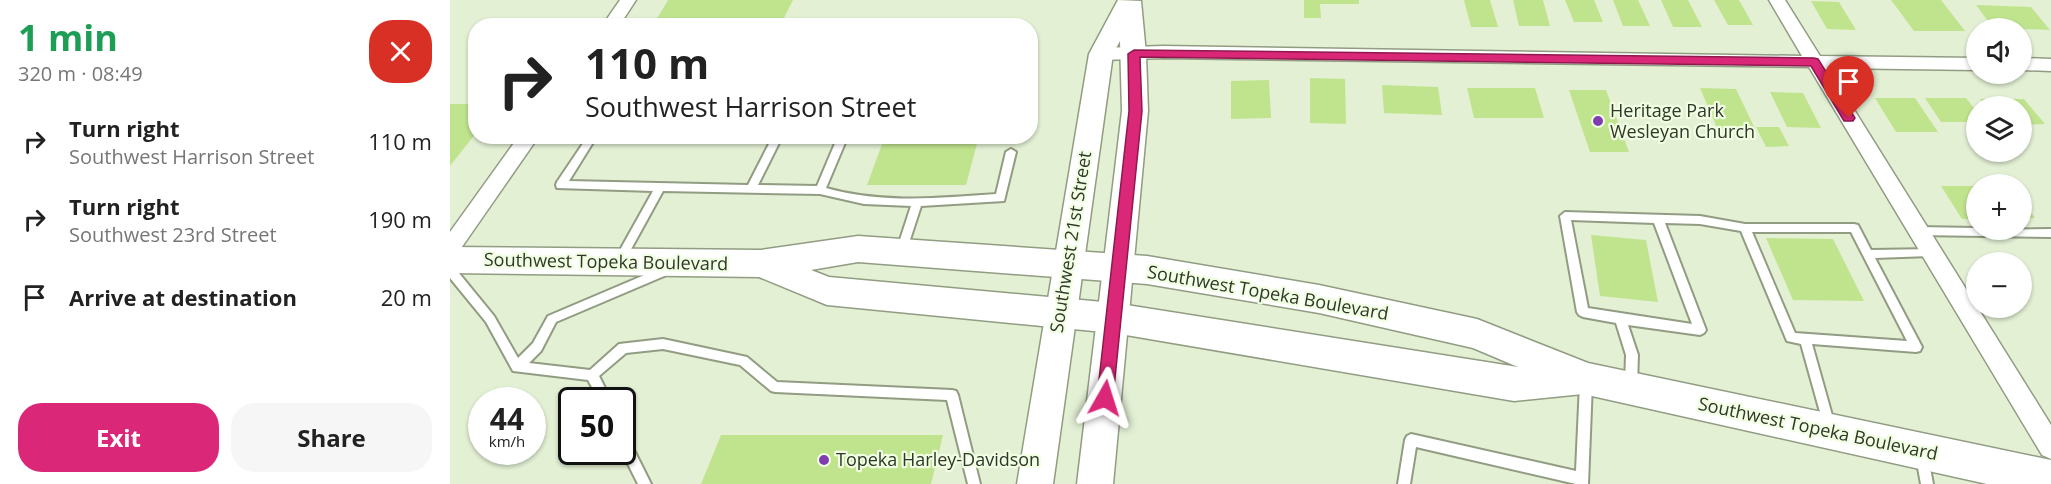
<!DOCTYPE html>
<html lang="en">
<head>
<meta charset="utf-8">
<style>
  :root { --surface:#fff; --page:#f6f6f6; --text:#222; --muted:#767676; --accent:#db2777 }
  body { margin:0; font-family:"Open Sans",sans-serif; background:var(--page); color:var(--text); height:100vh; display:flex; flex-direction:column; font-size:22px; white-space:nowrap }
  * { box-sizing:border-box; margin:0 }
  p { font-size:20px; color:var(--muted) }
  .icon { flex:none; width:33px; height:33px; fill:none; stroke:currentColor; stroke-width:2; stroke-linecap:round; stroke-linejoin:round }
  .map { position:relative; flex:1; overflow:hidden }
  .side { display:flex; flex-direction:column; background:var(--surface); width:450px }
  .side>* { flex:none }
  .hud { position:absolute; left:18px; top:18px; width:570px; height:126px; border-radius:24px; box-shadow:0 2px 4px #0004; background:#fff; color:var(--text); overflow:hidden }
  .controls { position:absolute; left:1516px; top:18px; display:grid; gap:12px }
  .controls a { display:grid; place-items:center; width:66px; height:66px; border-radius:50%; background:var(--surface); box-shadow:0 2px 4px #0004; font-size:30px }
  .speed { position:absolute; left:18px; top:387px; display:flex; gap:12px; font-size:30px; font-weight:700; text-align:center }
  .speed>* { display:grid; place-content:center; width:78px; height:78px; border-radius:50%; background:var(--surface); box-shadow:0 2px 4px #0004; line-height:1 }
  .speed small { font-size:15px; font-weight:400 }
  .speed .limit { border:3px solid #111; border-radius:9px; background:#fff; color:#111 }
  .pin { position:absolute; display:grid; place-items:center; width:51px; height:51px; color:#fff; margin:-62px -26px; border-radius:50% 50% 50% 0; rotate:-45deg; box-shadow:0 0 6px #0007 }
  .pin .icon { rotate:45deg }
  .me { position:absolute; width:66px; margin:-33px; rotate:6deg; stroke-linejoin:round; filter:drop-shadow(0 0 4px #0008) }
  .turn { display:flex; align-items:center; gap:21px; height:126px; padding:0 18px; font-size:27px }
  .turn .icon { width:78px; height:78px; stroke-width:2.5 }
  .turn b { display:block; font-size:42px; line-height:51px }
  .round { display:grid; place-items:center; flex:none; width:63px; height:63px; border-radius:24px; background:var(--page) }
  .headline { display:flex; align-items:center; justify-content:space-between; height:102px; padding:0 18px }
  h1 { font-size:36px; font-weight:700; line-height:45px; color:#1e9e55 }
  .primary-button { display:flex; gap:12px; margin-top:auto; padding:12px 18px }
  .primary-button a { flex:1; height:69px; border-radius:24px; background:var(--accent); color:#fff; font-size:24px; font-weight:700; line-height:69px; text-align:center }
  .primary-button a+a { background:var(--page); color:var(--text) }
  ul { padding:0; list-style:none }
  li { display:flex; align-items:center; gap:18px; height:78px; padding:0 18px }
  li div { flex:1 }
  li b { display:block; font-size:22px }
  li em { font-style:normal }
  main { display:flex; flex:1; min-height:0 }
  .map>svg:first-child { display:block }
  .building { fill:#c0e48e }
  .lines { fill:none; stroke-linecap:round; stroke-linejoin:round }
  .lane-casing { stroke:#919c82; stroke-width:4 }
  .street-casing { stroke:#919c82; stroke-width:3 }
  .secondary-casing { stroke:#919c82; stroke-width:3 }
  .primary-casing { stroke:#919c82; stroke-width:3 }
  .lane { fill:#fff; fill-rule:evenodd }
  .street { fill:#fff; fill-rule:evenodd }
  .secondary { fill:#fff; fill-rule:evenodd }
  .primary { fill:#fff; fill-rule:evenodd }
  .route { fill:#db2777; stroke:#8e194d; stroke-width:1.5 }
  .poi-dot { fill:#7f3db1; stroke:#f0fee1; stroke-width:2 }
  .labels { text-anchor:middle; stroke-width:4.5; stroke-linejoin:round; paint-order:stroke }
  .poi-label { font-size:18px; fill:#31362b; stroke:#f0fee1; text-anchor:start }
  .street-label { font-size:18px; fill:#31362b; stroke:#f0fee1 }
</style>
</head>
<body>
<main>
<section class="side">
<div class="headline"><div><h1>1 min</h1><p>320 m · 08:49</p></div><a class="round" style="background:#d93025;color:#fff"><svg class="icon" aria-label="close" viewBox="0 0 24 24"><path d="M6 6l12 12M18 6L6 18"/></svg></a></div>
<ul>
<li><svg class="icon" aria-label="right" viewBox="0 0 24 24"><path d="M7 20v-9h11M14 6l5 5-5 5"/></svg><div><b>Turn right</b><p>Southwest Harrison Street</p></div><em>110 m</em></li>
<li><svg class="icon" aria-label="right" viewBox="0 0 24 24"><path d="M7 20v-9h11M14 6l5 5-5 5"/></svg><div><b>Turn right</b><p>Southwest 23rd Street</p></div><em>190 m</em></li>
<li><svg class="icon" aria-label="arrive" viewBox="0 0 24 24"><path d="M6 21V4h12l-3 4 3 4H6"/></svg><div><b>Arrive at destination</b></div><em>20 m</em></li>
</ul>
<div class="primary-button"><a>Exit</a><a>Share</a></div>
</section>
<div class="map">
<svg width="1601" height="484" viewBox="0 0 1601 484">
  <rect width="100%" height="100%" fill="#e3f0d4"/>
  <g class="building">
    <path d="M218,0H343L333,20L205,22Z"/>
    <path d="M854,0H909V4H870L871,18H854Z"/>
    <path d="M1014,0H1040L1048,27H1021Z"/>
    <path d="M1063,0H1093L1100,26H1069Z"/>
    <path d="M1115,0H1144L1153,22H1124Z"/>
    <path d="M1163,0H1188L1200,26H1173Z"/>
    <path d="M1211,0H1238L1252,27H1223Z"/>
    <path d="M1264,0H1289L1303,25H1278Z"/>
    <path d="M1441,0H1491L1515,31H1464Z"/>
    <path d="M1361,1L1389,2L1406,30L1377,29Z"/>
    <path d="M1526,5L1581,7L1600,30L1543,28Z"/>
    <path d="M860,78L895,79L896,124L860,123Z"/>
    <path d="M819,80L821,118L781,119V81Z"/>
    <path d="M932,85L988,87L992,115L934,113Z"/>
    <path d="M1017,88H1085L1094,118H1024Z"/>
    <path d="M1250,88L1286,89L1306,131L1268,130Z"/>
    <path d="M1119,90H1156L1179,152H1140Z"/>
    <path d="M1320,92L1353,93L1371,128L1337,127Z"/>
    <path d="M1425,98H1465L1488,132H1446Z"/>
    <path d="M1475,98H1516L1527,112V122H1491Z"/>
    <path d="M1530,99H1574L1595,124L1572,125V106H1536Z"/>
    <path d="M0,104H26V133L0,166Z"/>
    <path d="M1306,127H1329L1339,146L1316,147Z"/>
    <path d="M435,136H529L516,185H417Z"/>
    <path d="M1491,186H1527V219H1512Z"/>
    <path d="M1572,201L1585,218L1572,219Z"/>
    <path d="M1141,235L1196,240L1208,302L1150,296Z"/>
    <path d="M1316,238L1383,239L1414,301L1343,300Z"/>
    <path d="M271,435H493L481,484H251Z"/>
  </g>
  <g class="lines">
    <g class="lane-casing">
      <g id="lane">
        <path d="M138,136H147L119,181L298,185L323,136H396L397,138L376,188C432,204 489,198 546,194L556,152L561,149L566,152L554,201L471,206L456,252L455,255H447L446,252L461,206L414,204L370,194L213,191L174,262H166L165,259L203,191L107,188L106,185L107,182ZM331,139L386,141L367,186L308,185Z"/>
        <path d="M1115,212L1250,216L1295,224H1404L1408,225L1421,250L1484,249L1485,252L1484,255L1480,256L1425,258L1472,347L1470,351L1466,352L1362,344L1385,426L1383,430L1379,432L1375,430L1351,344L1337,341L1291,231L1250,224L1215,223L1256,330L1254,333L1250,335L1178,325L1188,355L1187,384L1185,388L1181,389L1177,388L1175,384L1176,355L1166,323L1133,317L1129,315L1127,312L1110,216ZM1121,220L1204,223L1242,324L1138,308ZM1302,232H1401L1457,341L1345,333Z"/>
        <path d="M1467,227L1527,228V230L1601,229V237L1467,235L1463,234L1462,231L1463,228Z"/>
        <path d="M0,266L4,267L44,316L68,358L83,343L98,316L211,268H219L220,271L219,274L106,322L91,351L79,363L140,370L169,344L213,339L297,357L327,382L502,390L506,391L508,395L530,484H518L497,400L325,392L321,391L290,365L213,349L176,353L149,376L161,400H149L138,380L63,371L36,322L0,278Z"/>
        <path d="M1136,378L1140,379L1142,383L1138,484H1126L966,447L960,484H948L955,440L957,436L961,434L1126,471L1130,383L1132,379Z"/>
        <path d="M172,432L176,434L201,484H188L172,452Z"/>
        <path d="M1472,451L1476,453L1478,457L1483,484H1471L1466,457L1468,453Z"/>
      </g>
    </g>
    <g class="street-casing">
      <g id="street">
        <path d="M170,0H186L169,26H152Z"/>
        <path d="M1319,0H1335L1370,56L1527,58V70L1378,68L1601,425V459L1592,455L1359,67L713,58L651,60L642,54L651,48L713,46L1352,56Z"/>
        <path d="M1572,58L1601,59V71L1572,70Z"/>
        <path d="M69,136H89L7,254L0,256V232Z"/>
      </g>
    </g>
    <g class="secondary-casing">
      <path id="secondary" d="M668,0L691,1L696,54L698,111L663,484H627L672,111L670,41L663,54L603,484H567L639,54Z"/>
    </g>
    <g class="primary-casing">
      <path id="primary" d="M408,236L697,256L869,285L1027,319L1138,363L1601,460V484H1537L1133,394L1064,401L664,333L377,305L309,277L0,273V247L311,250ZM408,262L697,284L869,313L1023,348L1068,367L664,303L379,277L361,270Z"/>
    </g>
    <use href="#lane" class="lane"/>
    <use href="#street" class="street"/>
    <use href="#secondary" class="secondary"/>
    <use href="#primary" class="primary"/>
  </g>
  <path class="route" d="M684,50L1364,58L1368,59L1405,118L1403,121H1394L1361,66L690,57L692,111L663,398L661,403L655,405L650,403L647,398L679,111L678,54Z"/>
  <g class="poi-dot">
    <circle cx="1148" cy="121" r="6"/>
    <circle cx="374" cy="460" r="6"/>
  </g>
  <g class="labels">
    <g class="poi-label">
      <text x="1160" y="117">Heritage Park<tspan x="1160" dy="21">Wesleyan Church</tspan></text>
      <text x="386" y="466">Topeka Harley-Davidson</text>
    </g>
    <g class="street-label">
      <text transform="translate(621 242) rotate(-81)" y="6">Southwest 21st Street</text>
      <text transform="translate(156 262) rotate(1)" y="6">Southwest Topeka Boulevard</text>
      <text transform="translate(818 293) rotate(10)" y="6">Southwest Topeka Boulevard</text>
      <text transform="translate(1368 429) rotate(12)" y="6">Southwest Topeka Boulevard</text>
    </g>
  </g>
</svg>
<div class="controls">
<a><svg class="icon" aria-label="sound" viewBox="0 0 24 24"><path d="M4 9h4l5-4v14l-5-4H4zM17 9q2 3 0 6"/></svg></a>
<a><svg class="icon" aria-label="layers" viewBox="0 0 24 24"><path d="M12 4l9 5-9 5-9-5zM3 14l9 5 9-5"/></svg></a>
<a>+</a>
<a>−</a>
</div>
<div class="speed"><div>44<small>km/h</small></div><div class="limit">50</div></div>
<div class="pin" style="left:1399px;top:118px;background:#d93025"><svg class="icon" aria-label="arrive" viewBox="0 0 24 24"><path d="M6 21V4h12l-3 4 3 4H6"/></svg></div>
<svg class="me" style="left:655px;top:398px" viewBox="-20 -20 40 40"><path d="M0-17L14 15 0 8-14 15z" fill="#db2777" stroke="#fff" stroke-width="4"/></svg>
<div class="hud">
<div class="turn"><svg class="icon" aria-label="right" viewBox="0 0 24 24"><path d="M7 20v-9h11M14 6l5 5-5 5"/></svg><div><b>110 m</b>Southwest Harrison Street</div></div>
</div>
</div>
</main>
</body>
</html>
